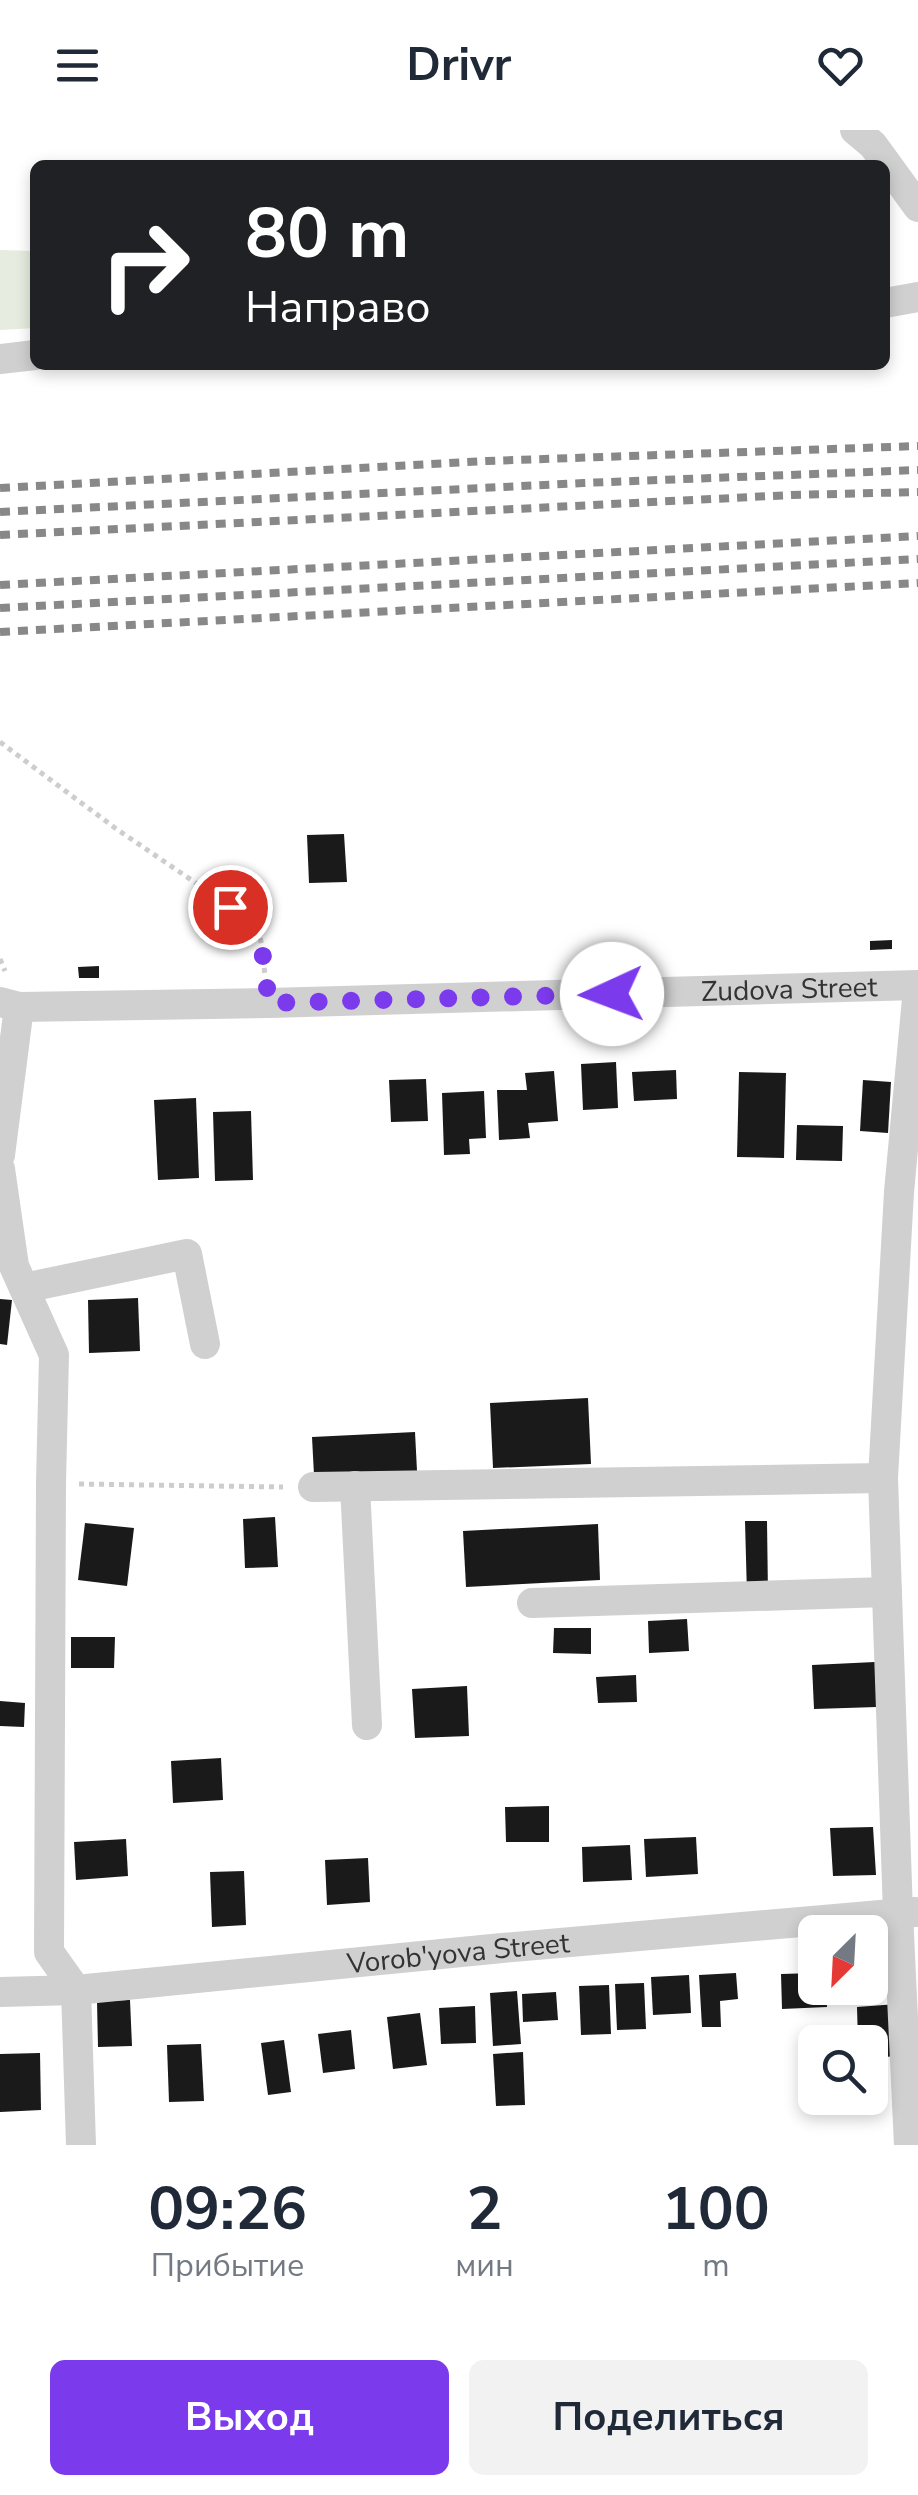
<!DOCTYPE html>
<html lang="ru">
<head>
<meta charset="utf-8">
<style>
  :root { --surface:#fff; --page:#f2f2f3; --text:#1f2937; --muted:#747a83; --accent:#7c3aed }
  body { margin:0; font-family:"Nunito Sans",sans-serif; background:var(--page); color:var(--text); height:100vh; display:flex; flex-direction:column; font-size:38px; white-space:nowrap }
  * { box-sizing:border-box; margin:0 }
  p { font-size:32px; color:var(--muted) }
  .icon { flex:none; width:55px; height:55px; fill:none; stroke:currentColor; stroke-width:2; stroke-linecap:round; stroke-linejoin:round }
  .map { position:relative; height:2015px; overflow:hidden }
  .sheet { display:flex; flex-direction:column; background:var(--surface); flex:1 }
  .sheet>* { flex:none }
  .banner { position:absolute; left:30px; top:30px; width:860px; height:210px; border-radius:15px; box-shadow:0 5px 15px #0003; background:#202124; color:#fff; overflow:hidden }
  .needle { width:65px; rotate:204deg }
  .tools { position:absolute; left:798px; top:1785px; display:grid; gap:20px }
  .tools a { display:grid; place-items:center; width:90px; height:90px; border-radius:15px; background:var(--surface); box-shadow:0 5px 15px #0003; font-size:50px }
  .pin { position:absolute; display:grid; place-items:center; width:85px; height:85px; color:#fff; margin:-42px; border:5px solid #fff; border-radius:50%; box-shadow:0 2px 10px #0007 }
  .me { position:absolute; width:110px; margin:-55px; rotate:268deg; stroke-linejoin:round; filter:drop-shadow(0 0 8px #0008) }
  .turn { display:flex; align-items:center; gap:35px; height:210px; padding:0 50px; font-size:45px }
  .turn .icon { width:130px; height:130px; stroke-width:2.5 }
  .turn b { display:block; font-size:70px; line-height:85px }
  .eta { display:flex; justify-content:space-evenly; align-items:center; height:170px; text-align:center }
  .eta b { font-size:60px; font-weight:700; line-height:70px }
  .primary-button { display:flex; gap:20px; margin-top:auto; padding:20px 50px }
  .primary-button a { flex:1; height:115px; border-radius:15px; background:var(--accent); color:#fff; font-size:40px; font-weight:700; line-height:115px; text-align:center }
  .primary-button a+a { background:var(--page); color:var(--text) }
  header { display:flex; justify-content:space-between; align-items:center; height:130px; padding:0 50px; background:var(--surface); font-size:45px; font-weight:700 }
  .map>svg:first-child { display:block }
  .green { fill:#e6ecdf }
  .building { fill:#1a1a1a }
  .lines { fill:none; stroke-linecap:round; stroke-linejoin:round }
  .path { stroke:#cdcdcd; stroke-width:5; stroke-dasharray:5 5; stroke-linecap:butt }
  .minor { stroke:#d0d0d0; stroke-width:30 }
  .rail { stroke:#888; stroke-width:8; stroke-dasharray:10 8; stroke-linecap:butt }
  .route { stroke:#7c3aed; stroke-width:18; stroke-dasharray:0 32.4 }
  .labels { text-anchor:middle; stroke-width:10; stroke-linejoin:round; paint-order:stroke }
  .street-label { font-size:28px; fill:#333; stroke:#fff }
</style>
</head>
<body>
<header><svg class="icon" aria-label="menu" viewBox="0 0 24 24"><path d="M4 6h16M4 12h16M4 18h16"/></svg>Drivr<svg class="icon" aria-label="heart" viewBox="0 0 24 24"><path d="M12 20l-8-8c-3-5 5-10 8-4 3-6 11-1 8 4z"/></svg></header>
<div class="map">
<svg width="918" height="2015" viewBox="0 0 918 2015">
  <rect width="100%" height="100%" fill="#fff"/>
  <path class="green" d="M0,120L35,121V198L0,200Z"/>
  <g class="building">
    <path d="M344,704L347,752L309,753L307,705Z"/>
    <path d="M892,810V819L870,820V811Z"/>
    <path d="M99,836V848H79L78,837Z"/>
    <path d="M616,932L618,978L583,980L581,934Z"/>
    <path d="M676,940L677,969L634,971L632,942Z"/>
    <path d="M554,941L558,991L528,993L530,1008L499,1010L497,960H527L525,943Z"/>
    <path d="M739,942L786,943L784,1028L737,1027Z"/>
    <path d="M426,949L428,991L391,992L389,950Z"/>
    <path d="M863,950L891,952L888,1003L860,1001Z"/>
    <path d="M484,961L486,1008L469,1009L470,1024L444,1025L442,963Z"/>
    <path d="M196,968L199,1048L158,1050L154,970Z"/>
    <path d="M251,981L253,1050L215,1051L213,982Z"/>
    <path d="M797,995L843,996L842,1031L796,1030Z"/>
    <path d="M138,1168L140,1221L89,1223L88,1170Z"/>
    <path d="M0,1169L12,1170L7,1215L0,1214Z"/>
    <path d="M588,1268L591,1334L493,1338L490,1273Z"/>
    <path d="M415,1302L417,1341L314,1345L312,1307Z"/>
    <path d="M275,1387L278,1437L245,1438L243,1389Z"/>
    <path d="M745,1391H767L768,1465H747Z"/>
    <path d="M85,1393L134,1398L127,1456L78,1450Z"/>
    <path d="M598,1394L600,1450L466,1457L463,1401Z"/>
    <path d="M687,1489L689,1521L649,1523L648,1491Z"/>
    <path d="M554,1498H591V1524L553,1523Z"/>
    <path d="M71,1507H115L114,1538H71Z"/>
    <path d="M875,1532L877,1577L814,1579L812,1535Z"/>
    <path d="M636,1545L637,1572L598,1573L596,1547Z"/>
    <path d="M467,1556L469,1606L415,1608L412,1559Z"/>
    <path d="M0,1571L25,1573L24,1597L0,1596Z"/>
    <path d="M221,1628L223,1670L173,1673L171,1631Z"/>
    <path d="M549,1676V1712H506L505,1677Z"/>
    <path d="M873,1697L876,1745L833,1746L830,1698Z"/>
    <path d="M696,1707L698,1744L646,1747L644,1709Z"/>
    <path d="M126,1709L128,1746L76,1750L74,1712Z"/>
    <path d="M630,1715L632,1750L583,1752L582,1717Z"/>
    <path d="M368,1728L370,1772L327,1775L325,1730Z"/>
    <path d="M244,1741L246,1795L212,1797L210,1742Z"/>
    <path d="M736,1843L738,1869L720,1871L721,1897H702L699,1845Z"/>
    <path d="M815,1843V1858H826L827,1877L782,1879L781,1844Z"/>
    <path d="M689,1845L691,1883L653,1885L651,1847Z"/>
    <path d="M644,1853L646,1899L617,1900L615,1854Z"/>
    <path d="M609,1855L611,1904L581,1905L579,1856Z"/>
    <path d="M517,1861L521,1914L493,1916L490,1863Z"/>
    <path d="M556,1862L558,1890L523,1892L522,1864Z"/>
    <path d="M130,1870L132,1916L98,1917L97,1871Z"/>
    <path d="M897,1874L898,1926L870,1928V1912H858L857,1877Z"/>
    <path d="M475,1876L476,1913L441,1914L439,1878Z"/>
    <path d="M420,1883L427,1935L393,1939L387,1887Z"/>
    <path d="M351,1900L355,1939L323,1943L318,1904Z"/>
    <path d="M284,1910L291,1962L268,1965L261,1913Z"/>
    <path d="M201,1914L204,1971L169,1972L167,1915Z"/>
    <path d="M523,1922L525,1975L496,1976L493,1924Z"/>
    <path d="M40,1923L41,1980L0,1982V1924Z"/>
  </g>
  <g class="lines">
    <g class="path">
      <path d="M0,612L115,698L259,796L265,845"/>
      <path d="M0,829L5,841"/>
      <path d="M79,1354L283,1357"/>
    </g>
    <g class="minor">
      <path d="M855,0L873,15L918,77"/>
      <path d="M885,173L918,167"/>
      <path d="M0,229L35,225"/>
      <path id="s1" d="M0,872L19,877L269,873L918,855"/>
      <path d="M0,1025L19,877"/>
      <path d="M0,1039L14,1136L54,1225L51,1353L49,1822L76,1860L81,2015"/>
      <path d="M24,1158L187,1124L205,1214"/>
      <path d="M355,1356L367,1595"/>
      <path d="M313,1357L883,1348"/>
      <path d="M532,1473L887,1462"/>
      <path id="s2" d="M0,1862L76,1860L502,1818L915,1782"/>
      <path d="M909,2015L898,1783L883,1348L899,1062L918,858"/>
    </g>
    <g class="rail">
      <path d="M0,358L487,331L918,316"/>
      <path d="M0,382L583,353L918,340"/>
      <path d="M0,405L791,365L918,362"/>
      <path d="M0,455L918,406"/>
      <path d="M0,478L918,429"/>
      <path d="M0,502L918,453"/>
    </g>
  </g>
  <g class="lines">
    <path class="route" d="M230,777L259,796L269,873L612,864"/>
  </g>
  <g class="labels">
    <g class="street-label">
      <text dy="10" stroke="none"><textPath href="#s1" startOffset="790">Zudova Street</textPath></text>
      <text dy="10" stroke="none"><textPath href="#s2" startOffset="460">Vorob'yova Street</textPath></text>
    </g>
  </g>
</svg>
<div class="tools">
<a><svg class="needle" viewBox="-14 -14 28 28"><path d="M0-13l5 13h-10z" fill="#e53935"/><path d="M0 13l5-13h-10z" fill="#747a83"/></svg></a>
<a><svg class="icon" aria-label="search" viewBox="0 0 24 24"><circle cx="10" cy="10" r="6"/><path d="M15 15l6 6"/></svg></a>
</div>
<div class="pin" style="left:230px;top:777px;background:#d93025"><svg class="icon" aria-label="arrive" viewBox="0 0 24 24"><path d="M6 21V4h12l-3 4 3 4H6"/></svg></div>
<svg class="me" style="left:612px;top:864px" viewBox="-20 -20 40 40"><circle r="19" fill="#fff"/><path d="M0-13L10 11 0 6-10 11z" fill="#7c3aed"/></svg>
<div class="banner">
<div class="turn"><svg class="icon" aria-label="right" viewBox="0 0 24 24"><path d="M7 20v-9h11M14 6l5 5-5 5"/></svg><div><b>80 m</b>Направо</div></div>
</div>
</div>
<section class="sheet">
<div class="eta">
<div><b>09:26</b><p>Прибытие</p></div>
<div><b>2</b><p>мин</p></div>
<div><b>100</b><p>m</p></div>
</div>
<div class="primary-button"><a>Выход</a><a>Поделиться</a></div>
</section>
</body>
</html>
